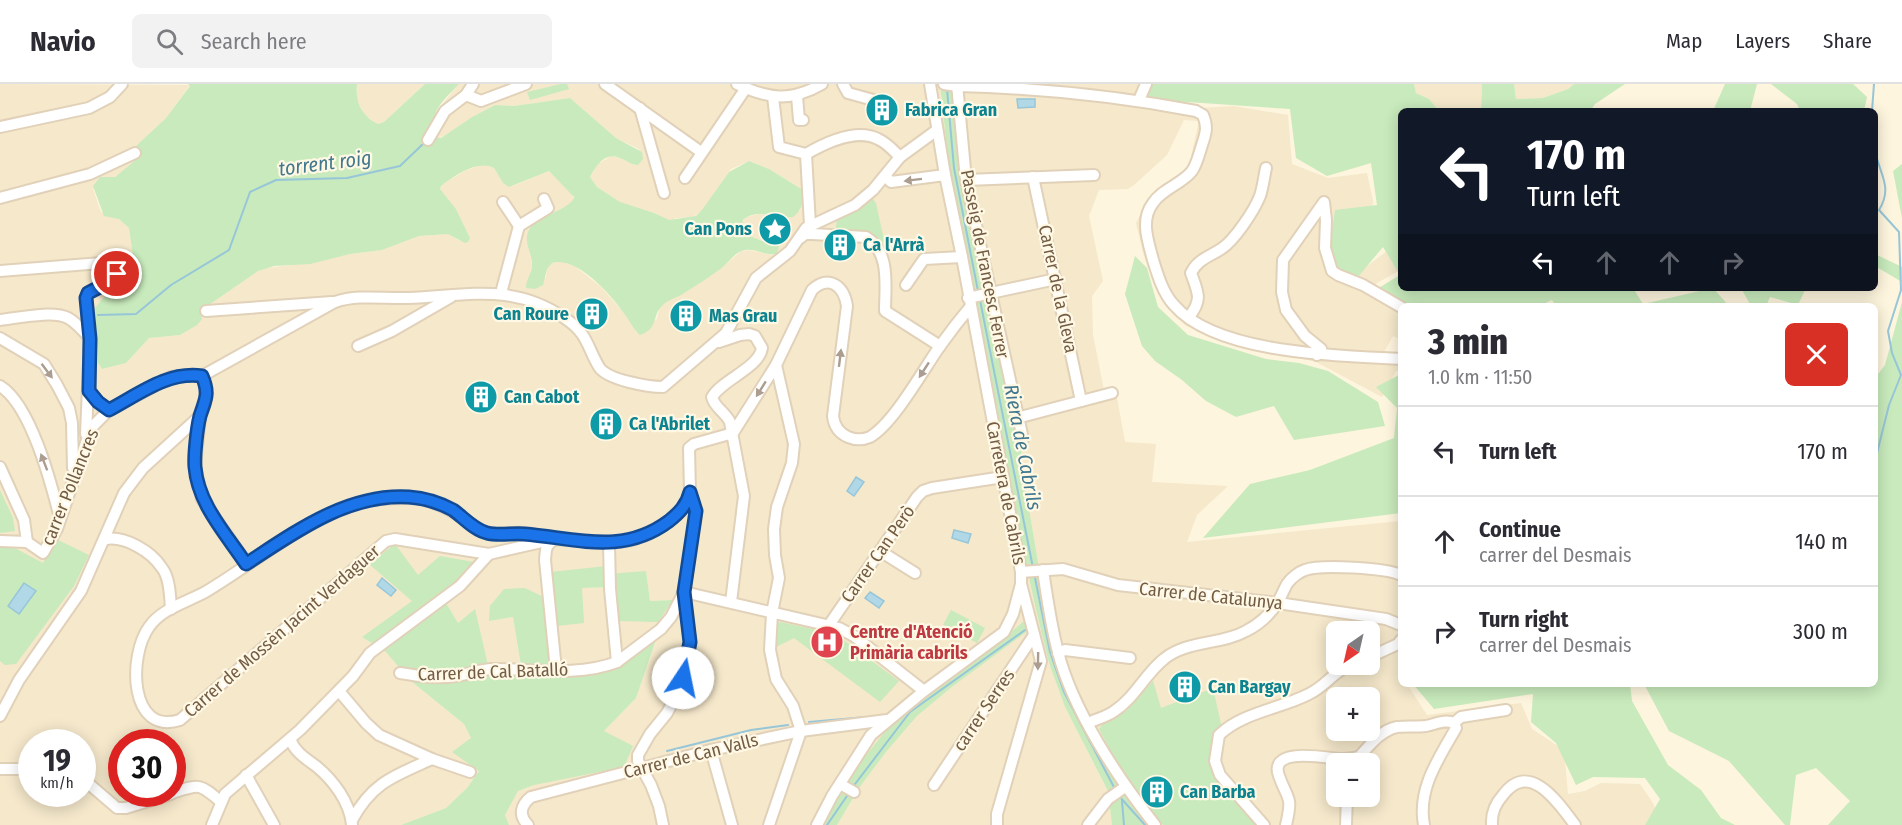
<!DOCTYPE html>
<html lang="en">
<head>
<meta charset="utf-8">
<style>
  :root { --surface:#fff; --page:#f2f2f3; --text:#2b2b33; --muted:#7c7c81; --line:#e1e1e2 }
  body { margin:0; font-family:"Fira Sans Condensed",sans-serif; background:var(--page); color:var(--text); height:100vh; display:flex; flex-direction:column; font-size:22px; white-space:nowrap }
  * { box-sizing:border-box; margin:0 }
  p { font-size:20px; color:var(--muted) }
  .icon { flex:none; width:33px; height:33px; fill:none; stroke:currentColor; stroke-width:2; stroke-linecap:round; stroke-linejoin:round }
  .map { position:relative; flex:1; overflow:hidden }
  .sheet { position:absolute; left:1398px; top:219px; width:480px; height:384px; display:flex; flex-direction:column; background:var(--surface); border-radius:9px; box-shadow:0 3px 15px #0003 }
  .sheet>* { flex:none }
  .top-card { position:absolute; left:1398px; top:24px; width:480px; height:183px; border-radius:9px; box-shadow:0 3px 15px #0003; background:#111827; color:#fff; overflow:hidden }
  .needle { width:39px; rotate:214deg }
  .controls { position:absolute; left:1326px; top:537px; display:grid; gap:12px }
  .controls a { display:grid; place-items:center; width:54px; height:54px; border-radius:9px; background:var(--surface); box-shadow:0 3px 15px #0003; font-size:30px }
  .speed { position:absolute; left:18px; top:645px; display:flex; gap:12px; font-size:30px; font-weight:700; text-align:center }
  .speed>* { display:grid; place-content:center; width:78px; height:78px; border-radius:50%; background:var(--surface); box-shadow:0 3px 15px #0003; line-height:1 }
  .speed small { font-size:15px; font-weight:400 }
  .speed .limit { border:9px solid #d22; background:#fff; color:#111 }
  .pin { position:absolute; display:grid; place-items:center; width:51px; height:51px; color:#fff; margin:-26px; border:3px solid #fff; border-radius:50%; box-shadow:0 2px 6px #0007 }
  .me { position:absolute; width:66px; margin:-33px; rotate:11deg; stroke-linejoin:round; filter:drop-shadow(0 0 4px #0008) }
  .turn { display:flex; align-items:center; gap:21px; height:126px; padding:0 30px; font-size:27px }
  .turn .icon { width:78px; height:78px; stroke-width:2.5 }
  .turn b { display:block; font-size:42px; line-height:51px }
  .lanes { display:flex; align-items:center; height:57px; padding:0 30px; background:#0003; justify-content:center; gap:30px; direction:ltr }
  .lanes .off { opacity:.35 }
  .round { display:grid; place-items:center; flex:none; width:63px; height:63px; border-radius:9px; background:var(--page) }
  .headline { display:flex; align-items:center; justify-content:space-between; height:102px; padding:0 30px }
  h1 { font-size:36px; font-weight:800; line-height:45px }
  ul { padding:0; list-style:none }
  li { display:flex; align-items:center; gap:18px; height:90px; padding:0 30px; border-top:2px solid var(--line) }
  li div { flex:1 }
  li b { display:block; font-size:22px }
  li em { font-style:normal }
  header { display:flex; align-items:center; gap:36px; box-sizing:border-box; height:84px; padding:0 30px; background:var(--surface); border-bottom:2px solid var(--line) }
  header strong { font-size:28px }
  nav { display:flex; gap:33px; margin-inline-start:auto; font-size:21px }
  .search { width:420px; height:54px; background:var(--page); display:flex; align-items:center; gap:15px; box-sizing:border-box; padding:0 21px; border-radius:9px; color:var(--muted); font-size:22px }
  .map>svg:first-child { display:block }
  .residential { fill:#f5e8cb; fill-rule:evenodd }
  .medical { fill:#fbd0cf }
  .green { fill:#c8eabc }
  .water { fill:#b1d8e7; stroke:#97c6d9; stroke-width:1.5 }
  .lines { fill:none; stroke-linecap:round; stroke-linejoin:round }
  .stream { stroke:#97c6d9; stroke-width:2 }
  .minor-casing { stroke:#e1d1b9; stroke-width:14 }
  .minor { stroke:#fff; stroke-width:10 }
  .oneway { fill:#ab9d8f }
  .route-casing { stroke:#114b97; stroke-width:15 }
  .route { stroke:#1a73e8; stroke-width:10 }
  .labels { text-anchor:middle; stroke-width:4.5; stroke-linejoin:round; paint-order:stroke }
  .culture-label { font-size:18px; font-weight:bold; fill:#0d838f; stroke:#fff8e4; text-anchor:start }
  .street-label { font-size:18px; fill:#735c45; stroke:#fff8e4 }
  .health-label { font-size:18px; font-weight:bold; fill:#be3a42; stroke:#fff8e4; text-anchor:start }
  .water-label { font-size:20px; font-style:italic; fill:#41788f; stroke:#fff8e4 }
</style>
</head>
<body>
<header>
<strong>Navio</strong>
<div class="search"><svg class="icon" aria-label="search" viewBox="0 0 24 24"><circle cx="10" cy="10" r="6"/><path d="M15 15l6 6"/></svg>Search here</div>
<nav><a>Map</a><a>Layers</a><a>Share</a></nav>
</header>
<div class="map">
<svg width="1902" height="741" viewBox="0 0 1902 741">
  <rect width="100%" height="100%" fill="#fdf5dd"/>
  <g class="residential">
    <path d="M0,0L190,1L166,34L136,62L133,78L115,93L93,105L101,128L119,135L129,144L134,180L131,195L102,215L95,224L98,279L102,285L126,279L149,254L180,251L189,245L203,225L258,187L266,184L310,179L350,170L382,166L419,152L448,150L460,157L468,158L470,154L456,125L440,105L441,102L448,97L465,87L483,80L494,84L503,99L513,102L549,87L572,110L574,116L565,124L529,145L527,156L532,181L530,189L546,194L547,185L552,179L562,177L573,181L600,202L626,231L637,249L657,235L660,223L671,214L689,206L723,183L741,167L749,166L773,171L779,162L752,153L744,147L741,140L746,133L759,130L785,134L800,126L803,110L800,104L769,85L749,77L731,85L702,127L693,133L677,134L669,137L654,129L623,120L597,103L590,93L598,80L611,72L622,74L634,81H638L639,65L616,54L570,14L514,22L495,21L472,33L444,52L436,54L432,41L434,30L459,0H940L949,84L1008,399L1036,526L1049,579L1065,623L1108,707L1112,741H837L859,704L886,668L917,632L953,602L1025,536L988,568L910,625L888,646L867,670L836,716L824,741H509L505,731L518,707L534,701L604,647L636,614L656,557L611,586L554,590L547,543L581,504L613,503L618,537L673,516L650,517L646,487L542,512L525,504L489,537L513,533L522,589L489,590L474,526L458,539L442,512L474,478L413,517L362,553L386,567L411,597L464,640L471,654L479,687L467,704L446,724L401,741H0ZM32,658H82V710H32ZM122,658H172V710H122Z"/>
    <path d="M357,0H425L384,38L377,40L363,30L357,15Z"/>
    <path d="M951,0H1151L1146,12L1201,24L1233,22L1288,31L1292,80L1328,94L1367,89L1373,117L1371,138L1357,190L1388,166L1400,186L1372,202L1410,222H1401V256L1393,252L1383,270L1401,278V287H1396L1382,313L1316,278L1222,257L1186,242L1168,225L1160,210L1144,172L1136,139L1142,127L1162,104L1189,82L1199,37L1184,36L1167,71L1134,101L1128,105L1099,106L1089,132L1103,197L1092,212L1093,251L1104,306L1115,303L1125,358L1156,360L1152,398L1228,402L1197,431L1187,458L1401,437V517L1398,525L1401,530V564L1398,568L1401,580V600H1407L1427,631L1521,619L1532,645L1564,666L1568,710L1585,707L1601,699L1640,700L1653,719L1656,727L1648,741H1151L1133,719L1053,566L1022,384L1021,364L962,97ZM1336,548H1370V580H1336ZM1336,614H1370V646H1336ZM1336,680H1370V712H1336Z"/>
    <path d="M1414,0H1482L1481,27H1439L1429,15L1416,9Z"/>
    <path d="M1514,0H1574L1568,5L1543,14L1516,15Z"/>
  </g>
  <path class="medical" d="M819,550L838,554L835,568L815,563Z"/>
  <g class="green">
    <path d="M188,0H357C355,17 361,32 378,40L384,38L425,0H459C442,18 428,28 436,53L441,54L472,33L495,21L514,22L570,14L616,54L642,68L643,75L638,81C630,81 627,76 620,74C605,67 596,82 590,93L597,103L620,118L654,129L669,136L696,132L702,126L729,88L749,77L769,85L803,106C804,116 802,127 793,133C776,136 758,123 743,136C738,154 766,157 779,162L777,170C766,172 755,164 745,166C736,167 730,177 723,183C711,192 694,203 681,211C673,215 667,216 661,223C652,233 658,245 640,251C634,246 631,239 626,232C613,213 577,171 552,179L547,185L543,201L535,205L526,204C526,195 532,189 532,181C532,171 526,162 527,153C529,132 560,131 573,116L574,113L549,87L509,103L503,99L494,84C478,75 454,92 441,102L440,105L456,125L470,154L468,158L465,159L448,150L419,152L382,166L350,170L310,180L274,182L258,187L203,225L201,227L202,235L197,241L180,251L149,254L126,279L102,285L98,279L95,224L102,215L130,195L134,180L129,144L119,135L104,132L93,102L100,93H115L133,78L136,62L166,34L190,2Z"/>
    <path d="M561,0H567L569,5L530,16L527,8Z"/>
    <path d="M940,0H951L962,97L1021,364L1022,384L1053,566L1063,592L1151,741H1112L1108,707L1065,623L1049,579L1036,526L1008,399L949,84Z"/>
    <path d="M1149,0H1414L1416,9L1429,15L1439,27H1401V204H1633L1643,220L1713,204L1729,222H1556L1552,216L1539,222H1408L1377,205L1400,191L1383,163L1357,194L1338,186L1329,167L1335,126L1377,121L1371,79L1327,92L1296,74L1290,25L1143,15Z"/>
    <path d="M1482,0H1514L1516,15L1543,14L1568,5L1574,0H1625L1595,20L1590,27H1481Z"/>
    <path d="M1725,0H1757L1750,27H1713Z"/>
    <path d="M1771,0H1853L1867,13L1864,27H1800L1797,20Z"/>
    <path d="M1902,80V134L1893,87Z"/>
    <path d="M873,115L876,119L885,161L878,162L835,149L837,135L858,126Z"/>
    <path d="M1875,170L1902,183V198L1875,182Z"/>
    <path d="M1135,172L1147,184L1158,223L1188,251L1266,275L1299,279L1328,287L1378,318L1385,342L1294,356L1274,322L1236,333L1206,317L1182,296L1155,277L1142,262L1125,210Z"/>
    <path d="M1741,204H1806L1798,221L1770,213L1766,222H1751Z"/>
    <path d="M1902,218V741H1828L1850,717L1816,684L1796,691L1790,741H1785L1729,677L1669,647L1644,600H1875V294L1885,281Z"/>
    <path d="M1401,290V429L1203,454L1250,400L1310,386L1394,354L1397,324L1376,303Z"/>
    <path d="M0,406L13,434L15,447L0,449Z"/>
    <path d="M56,455L89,471L74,502L16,580L5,581L0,577V463L11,462L43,479Z"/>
    <path d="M395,460L418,491L440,472L474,478L442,512L458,539L475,525L490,590L522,588L513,533L489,537L490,522L504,505L525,504L542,512L553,510L550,488L607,482V490L646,487L650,517L673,516L658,538L618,537L613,503L582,504L584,539L547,543L555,590L611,586L656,556L636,614L604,647L633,662L624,683L534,701L518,707L505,731L509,741H401L446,724L467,704L479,687L452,668L471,654L464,640L411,597L386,568L362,553L412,517L369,480Z"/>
    <path d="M951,526L985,544L977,559L943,541Z"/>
    <path d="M1025,536L1029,546L953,602L917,632L886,668L859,704L837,741H824C841,707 862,673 888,645C907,625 931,610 953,594C978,576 1002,556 1025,536Z"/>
    <path d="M780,538L817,546L812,564L836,572L842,555L899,597L880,618L794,554L776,563L777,540Z"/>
    <path d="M1153,597L1161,624L1213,604L1221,640L1215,649L1212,660V679L1259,741H1163L1126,695L1099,645L1106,636L1126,627Z"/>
    <path d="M1413,600H1630L1632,617L1668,681L1701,706L1721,734L1735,741H1645L1660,715L1645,694L1593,693L1576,701L1556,659L1531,638L1533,610L1434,625Z"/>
  </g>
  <g class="water">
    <path d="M1017,15H1035V23L1018,24Z"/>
    <path d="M856,393L864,398L854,412L847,407Z"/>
    <path d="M954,446L971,450L968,459L952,454Z"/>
    <path d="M382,494L396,506L391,512L377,501Z"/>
    <path d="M24,499L36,507L19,530L8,522Z"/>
    <path d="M870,508L884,517L879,524L865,514Z"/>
  </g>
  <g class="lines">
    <g class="stream">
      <path d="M947,5L954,84L978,207"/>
      <path d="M1872,27L1874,0"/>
      <path d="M1875,67C1880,91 1893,103 1879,126L1899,148L1901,206L1888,247L1892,269L1901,291L1889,321L1875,377"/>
      <path d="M980,216L1033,484"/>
      <path d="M98,231L136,230L171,201L229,166L250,108L276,96L347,94L400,82L425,58"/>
      <path d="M1034,489L1050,568L1064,608L1116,707"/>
      <path d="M809,638L866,633"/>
      <path d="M667,667L751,646L788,641"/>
      <path d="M852,704L910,628L1025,546"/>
      <path d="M1119,712L1145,741"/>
      <path d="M1122,717L1124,741"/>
      <path d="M827,741L849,709"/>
    </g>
    <g class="minor-casing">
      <g id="minor">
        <path d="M605,0L701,68"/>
        <path d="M737,0C768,15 791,18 822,0"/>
        <path d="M843,0L848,9L877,17"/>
        <path d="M944,0L957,2C1037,4 1117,12 1196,27L1203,31C1208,43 1206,49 1202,61C1199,70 1197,80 1192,87C1182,100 1162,105 1153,119C1140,136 1148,157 1153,176C1158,192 1163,209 1174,221C1216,270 1340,272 1401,275"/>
        <path d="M957,0L966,96L1023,355"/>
        <path d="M466,11L481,17L526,0"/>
        <path d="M797,12L799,36H803"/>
        <path d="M773,13L779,63L806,70L810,141"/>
        <path d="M1139,16L1146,0"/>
        <path d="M640,24L664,109"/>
        <path d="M0,43L89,24L110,13L122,0"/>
        <path d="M428,56L445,27L466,11L473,0"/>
        <path d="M806,70C825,59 857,44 878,55C887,59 894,67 900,73"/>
        <path d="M885,92L891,98L945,91"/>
        <path d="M1033,93L1081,317"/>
        <path d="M685,94L746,4"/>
        <path d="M966,96L1094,91"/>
        <path d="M0,114L90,90L135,69"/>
        <path d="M503,118L519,142"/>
        <path d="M800,154L805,150H812L866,153C891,168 885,203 885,227L940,262"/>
        <path d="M0,187L101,179L114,182C123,197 98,204 88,209L86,214L90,255L86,350"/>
        <path d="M906,201L924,175L962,173"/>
        <path d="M501,209L519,142L548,124L544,115"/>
        <path d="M968,214L1056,195"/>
        <path d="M206,227L332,218"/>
        <path d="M1189,233C1203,215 1198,209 1191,189C1198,175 1209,173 1221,165C1234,157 1254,127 1260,112C1263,103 1264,93 1266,84"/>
        <path d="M0,236C18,234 53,226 68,234C77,239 83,247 90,254"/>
        <path d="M0,254L44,280L57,301L69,324L72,339L73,384"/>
        <path d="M719,258L740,251L749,250L755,252L762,264C759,284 723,295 712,313C714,323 725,328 730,338L744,412L731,518"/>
        <path d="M358,262L392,247L451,213"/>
        <path d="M1317,271L1321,265L1305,252L1286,226L1282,208L1283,176L1324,118L1326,136L1325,164L1332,187L1338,191L1363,201L1401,223"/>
        <path d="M0,302C31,321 51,399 60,434"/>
        <path d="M89,307L98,318L109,326"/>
        <path d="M200,332L195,382L202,415L247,480"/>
        <path d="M1017,334L1112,309"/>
        <path d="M0,383L24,436L27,458"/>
        <path d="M106,455C125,452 151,467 162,484C170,494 170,513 171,525"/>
        <path d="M555,455C545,453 534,450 524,449C512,448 499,451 487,449C479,447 471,440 464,435C447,423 427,413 405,414C384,414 362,416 342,424C293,445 252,480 207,507C188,518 162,524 149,543C128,572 129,652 180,636L386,457L395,455L489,470L555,455L609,459L632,456L649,450L667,438L680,428L688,417L690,408L689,364L694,360L733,349L776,281L812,206C829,190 844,202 847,222L833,332C834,342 839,349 848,353C855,356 863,356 870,353C894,339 923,286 940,262C950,248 960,235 971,222"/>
        <path d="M554,456C545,461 546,466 545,476L556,586"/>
        <path d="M0,457L27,458L43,469L57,445L91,344L109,326L171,293L193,291L202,292"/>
        <path d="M609,459L610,505L617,578"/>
        <path d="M880,467L915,489"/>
        <path d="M1043,486C1047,514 1051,542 1058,568C1073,627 1118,694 1155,741"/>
        <path d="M1021,488L1063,485L1118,501L1278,519L1386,535L1401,541"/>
        <path d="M829,541L917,413L923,407L932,404L1003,393"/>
        <path d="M1058,569L1065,566L1130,574"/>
        <path d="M1370,573L1398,560L1401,556"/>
        <path d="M400,589C418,592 437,595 455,592C468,591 480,585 492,585C532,585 578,593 617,578L661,545L671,533L684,508L839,544L854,552L924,607"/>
        <path d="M339,607L366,639L379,651L432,675C394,692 373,698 352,736"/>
        <path d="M0,632L19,596L81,507L124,409L143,384L200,332C207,319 208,306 202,292L335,218C359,210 383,215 408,214C468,212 513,198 566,235C588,250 587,263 599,283C607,296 649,303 663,303L726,249L756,194L790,167L806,144L855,121L873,106L900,73L937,46"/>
        <path d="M1088,639C1096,635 1106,633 1113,628C1134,615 1145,590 1164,575C1187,556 1221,561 1246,547C1260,540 1271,530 1279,516C1282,511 1284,505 1287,500C1291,494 1299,488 1305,486C1321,480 1386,484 1401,491"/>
        <path d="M290,655C295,668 305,674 316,682C333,696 350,718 352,741"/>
        <path d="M711,666L732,741"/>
        <path d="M432,675L470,688"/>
        <path d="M0,685H32"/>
        <path d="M246,691L274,741"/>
        <path d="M82,694L117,724H126L171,710"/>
        <path d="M840,700L854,708"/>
        <path d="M934,701L1034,551"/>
        <path d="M172,709C200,700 199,699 220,717"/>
        <path d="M212,741L225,710L300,646L353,592L370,569L460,502L489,470"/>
        <path d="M528,741C518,731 521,721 531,713L711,666L801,647L887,636"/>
        <path d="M663,741L659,722L651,701L638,677V671L650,650L667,629L680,605L686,581L690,558L684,508L696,427L690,408"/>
        <path d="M769,741L801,647L793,622L776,595L770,566L772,529L779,494L775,471L774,445L777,423L792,379L794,360L776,281"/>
        <path d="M817,741L832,712L871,651L924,607L1004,548L1013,530L1021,500V488L962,173L945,91L930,0"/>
        <path d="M997,741V730L1041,577L1021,500"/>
        <path d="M1088,741L1108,715L1125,703"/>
        <path d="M1264,741L1220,691L1215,677L1219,651C1243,628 1280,625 1309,610C1326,602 1332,589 1351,580"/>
        <path d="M1286,741C1293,711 1288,717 1279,692C1268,662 1326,674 1340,675C1346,675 1352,674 1359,673C1369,662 1381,646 1397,643C1406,642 1416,643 1426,642C1436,640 1445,635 1454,639L1461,633L1506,626"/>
        <path d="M1346,741L1347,712"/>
        <path d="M1424,741C1417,705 1439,674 1456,644L1454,639"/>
        <path d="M1492,741C1491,729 1495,720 1503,711C1530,675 1559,720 1575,741"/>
      </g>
    </g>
    <use href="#minor" class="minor"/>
  </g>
  <defs><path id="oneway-solid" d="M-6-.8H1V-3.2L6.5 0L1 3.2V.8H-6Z" transform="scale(1.5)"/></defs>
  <g class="oneway">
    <use href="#oneway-solid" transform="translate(913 96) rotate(173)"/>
    <use href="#oneway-solid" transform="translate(840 274) rotate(-83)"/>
    <use href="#oneway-solid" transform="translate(924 286) rotate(123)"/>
    <use href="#oneway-solid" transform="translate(47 287) rotate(53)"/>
    <use href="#oneway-solid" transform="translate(761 305) rotate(122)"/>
    <use href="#oneway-solid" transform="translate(44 378) rotate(-111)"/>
    <use href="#oneway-solid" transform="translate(1038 577) rotate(91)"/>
  </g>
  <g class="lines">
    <g class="route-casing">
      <path id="route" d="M117,190L113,196L88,209L86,214L90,255L89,307L98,318L109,326C139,310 168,287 202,292C210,310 205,316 200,332C197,344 194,371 195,383C198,420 226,450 246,480C295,448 348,409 409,413C423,414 440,419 453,426C463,433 474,446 487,449C498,452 512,449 524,450C576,454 622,472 669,437C679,429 687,421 690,408L696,427L684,508L690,558L683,594"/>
    </g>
    <use href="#route" class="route"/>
  </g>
  <defs>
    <g id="building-disc" transform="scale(1.725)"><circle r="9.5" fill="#0f9aa8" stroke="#fff8e4"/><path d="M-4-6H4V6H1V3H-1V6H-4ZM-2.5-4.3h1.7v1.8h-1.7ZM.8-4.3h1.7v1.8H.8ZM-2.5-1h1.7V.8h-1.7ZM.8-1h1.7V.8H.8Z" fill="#fff"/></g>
    <g id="sight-disc" transform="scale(1.725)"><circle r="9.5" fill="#0f9aa8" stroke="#fff8e4"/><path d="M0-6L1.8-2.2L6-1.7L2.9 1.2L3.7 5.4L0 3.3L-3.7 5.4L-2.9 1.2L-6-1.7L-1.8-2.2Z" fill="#fff"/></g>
    <g id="hospital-disc" transform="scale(1.725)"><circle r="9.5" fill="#e0444e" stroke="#fff8e4"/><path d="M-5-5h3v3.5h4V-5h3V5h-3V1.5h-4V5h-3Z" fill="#fff"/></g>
  </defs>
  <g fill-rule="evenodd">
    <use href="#building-disc" x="882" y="26"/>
    <use href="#sight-disc" x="775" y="145"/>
    <use href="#building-disc" x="840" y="161"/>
    <use href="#building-disc" x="592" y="230"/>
    <use href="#building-disc" x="686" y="232"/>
    <use href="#building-disc" x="481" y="313"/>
    <use href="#building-disc" x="606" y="340"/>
    <use href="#hospital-disc" x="827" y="558"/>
    <use href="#building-disc" x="1185" y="603"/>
    <use href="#building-disc" x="1157" y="708"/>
  </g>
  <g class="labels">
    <g class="culture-label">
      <text x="905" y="32">Fabrica Gran</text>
      <text x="752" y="151" text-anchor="end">Can Pons</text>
      <text x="863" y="167">Ca l'Arrà</text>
      <text x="569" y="236" text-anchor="end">Can Roure</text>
      <text x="709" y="238">Mas Grau</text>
      <text x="504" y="319">Can Cabot</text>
      <text x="629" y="346">Ca l'Abrilet</text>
      <text x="1208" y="609">Can Bargay</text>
      <text x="1180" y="714">Can Barba</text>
    </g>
    <g class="street-label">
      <text transform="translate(985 180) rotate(79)" y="6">Passeig de Francesc Ferrer</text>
      <text transform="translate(1058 205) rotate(78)" y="6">Carrer de la Gleva</text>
      <text transform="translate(70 403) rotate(-68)" y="6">carrer Pollancres</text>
      <text transform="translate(1006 409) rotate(79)" y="6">Carretera de Cabrils</text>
      <text transform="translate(878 470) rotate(-55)" y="6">Carrer Can Però</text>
      <text transform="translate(1211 512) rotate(6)" y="6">Carrer de Catalunya</text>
      <text transform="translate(282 547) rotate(-41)" y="6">Carrer de Mossèn Jacint Verdaguer</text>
      <text transform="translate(493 588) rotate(-2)" y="6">Carrer de Cal Batalló</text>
      <text transform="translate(984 626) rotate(-56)" y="6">carrer Serres</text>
      <text transform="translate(691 672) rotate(-14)" y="6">Carrer de Can Valls</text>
    </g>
    <g class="health-label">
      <text x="850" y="554">Centre d'Atenció<tspan x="850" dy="21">Primària cabrils</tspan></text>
    </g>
    <g class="water-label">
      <text transform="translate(325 79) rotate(-7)" y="7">torrent roig</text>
      <text transform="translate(1023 363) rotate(79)" y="7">Riera de Cabrils</text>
    </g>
  </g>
</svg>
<div class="controls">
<a><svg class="needle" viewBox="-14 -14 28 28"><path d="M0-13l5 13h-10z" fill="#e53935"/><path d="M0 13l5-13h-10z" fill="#7c7c81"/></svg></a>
<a>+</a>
<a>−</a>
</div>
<div class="speed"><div>19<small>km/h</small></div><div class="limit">30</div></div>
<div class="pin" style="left:117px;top:190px;background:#d93025"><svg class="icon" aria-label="arrive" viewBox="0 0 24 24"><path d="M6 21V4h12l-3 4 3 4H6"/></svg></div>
<svg class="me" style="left:683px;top:594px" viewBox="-20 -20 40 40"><circle r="19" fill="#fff"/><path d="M0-13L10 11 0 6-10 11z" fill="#1a73e8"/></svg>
<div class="top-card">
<div class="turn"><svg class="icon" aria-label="left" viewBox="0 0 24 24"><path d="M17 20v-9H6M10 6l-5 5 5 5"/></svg><div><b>170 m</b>Turn left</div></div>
<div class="lanes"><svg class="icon" aria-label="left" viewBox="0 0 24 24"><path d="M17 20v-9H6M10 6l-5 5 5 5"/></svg><svg class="icon off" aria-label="ahead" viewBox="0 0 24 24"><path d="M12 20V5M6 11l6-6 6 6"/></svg><svg class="icon off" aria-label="ahead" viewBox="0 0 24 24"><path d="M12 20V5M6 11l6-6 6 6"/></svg><svg class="icon off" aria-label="right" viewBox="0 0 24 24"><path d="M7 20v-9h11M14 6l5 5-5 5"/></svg></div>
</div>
<section class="sheet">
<div class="headline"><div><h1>3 min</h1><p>1.0 km · 11:50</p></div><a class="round" style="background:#d93025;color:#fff"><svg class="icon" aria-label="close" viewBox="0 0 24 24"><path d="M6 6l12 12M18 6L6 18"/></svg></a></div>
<ul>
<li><svg class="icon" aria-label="left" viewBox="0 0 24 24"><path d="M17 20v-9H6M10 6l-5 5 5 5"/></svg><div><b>Turn left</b></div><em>170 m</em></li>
<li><svg class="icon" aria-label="ahead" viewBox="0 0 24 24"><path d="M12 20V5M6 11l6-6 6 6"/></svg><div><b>Continue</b><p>carrer del Desmais</p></div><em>140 m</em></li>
<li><svg class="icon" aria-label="right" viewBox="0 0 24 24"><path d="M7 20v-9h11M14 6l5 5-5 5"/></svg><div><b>Turn right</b><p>carrer del Desmais</p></div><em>300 m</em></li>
</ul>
</section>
</div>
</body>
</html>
